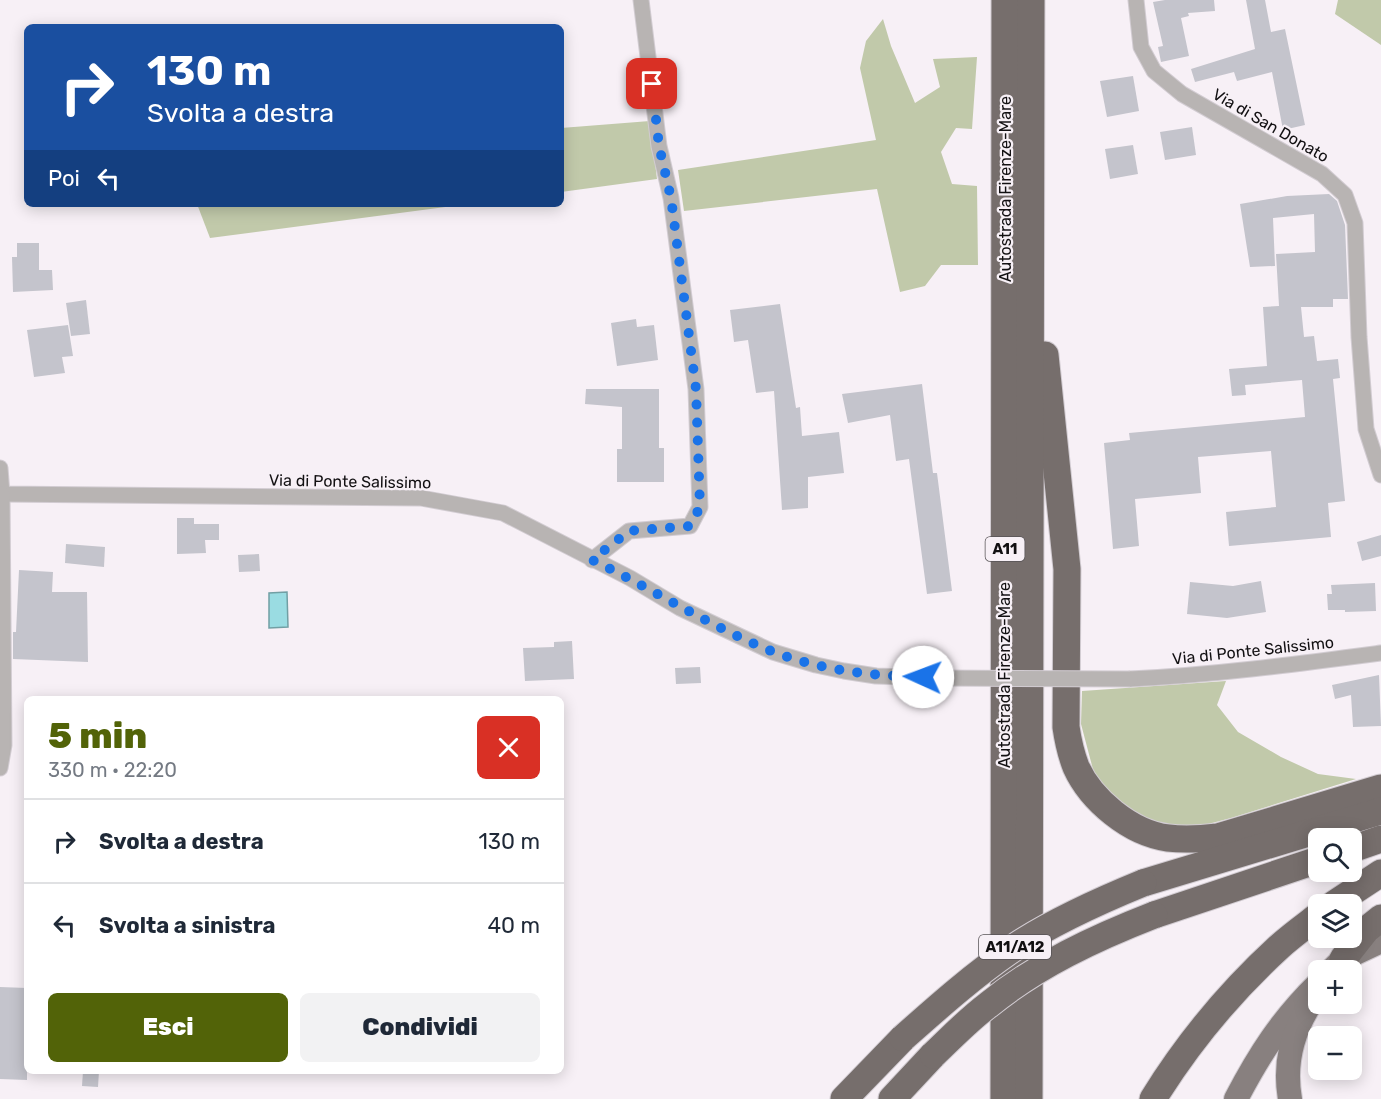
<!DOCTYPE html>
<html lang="it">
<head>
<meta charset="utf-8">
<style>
  :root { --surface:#fff; --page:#f2f2f3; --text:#1f2937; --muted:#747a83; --line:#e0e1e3; --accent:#526308 }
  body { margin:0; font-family:Rubik,sans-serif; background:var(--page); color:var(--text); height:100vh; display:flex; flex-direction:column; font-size:22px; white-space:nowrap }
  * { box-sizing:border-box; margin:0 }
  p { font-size:20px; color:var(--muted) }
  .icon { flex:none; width:33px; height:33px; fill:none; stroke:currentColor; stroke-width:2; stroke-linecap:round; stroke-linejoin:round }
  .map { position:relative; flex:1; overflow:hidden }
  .sheet { position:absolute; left:24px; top:696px; width:540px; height:378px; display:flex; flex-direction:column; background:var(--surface); border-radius:9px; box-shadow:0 3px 15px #0003 }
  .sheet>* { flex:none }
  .banner { position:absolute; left:24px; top:24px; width:540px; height:183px; border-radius:9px; box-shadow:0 3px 15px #0003; background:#1a4fa0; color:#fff; overflow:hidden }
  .buttons { position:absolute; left:1308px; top:828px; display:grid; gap:12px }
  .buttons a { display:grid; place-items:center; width:54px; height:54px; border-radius:9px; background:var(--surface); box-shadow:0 3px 15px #0003; font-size:30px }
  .pin { position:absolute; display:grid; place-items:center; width:51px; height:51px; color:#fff; margin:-26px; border-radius:12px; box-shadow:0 3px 9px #0006 }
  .me { position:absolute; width:66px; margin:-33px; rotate:272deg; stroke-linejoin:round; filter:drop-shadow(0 0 4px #0008) }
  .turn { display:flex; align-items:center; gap:21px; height:126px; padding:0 24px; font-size:27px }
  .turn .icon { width:78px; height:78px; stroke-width:2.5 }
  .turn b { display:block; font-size:42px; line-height:51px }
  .then { display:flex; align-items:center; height:57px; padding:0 24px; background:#0003; gap:12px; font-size:22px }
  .round { display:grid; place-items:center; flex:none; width:63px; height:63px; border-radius:9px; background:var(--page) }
  .summary { display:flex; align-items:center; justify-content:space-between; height:102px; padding:0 24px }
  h1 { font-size:36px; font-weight:800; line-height:45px; color:var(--accent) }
  .button { display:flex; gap:12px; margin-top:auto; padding:12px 24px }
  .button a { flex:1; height:69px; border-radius:9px; background:var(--accent); color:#fff; font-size:24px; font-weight:800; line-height:69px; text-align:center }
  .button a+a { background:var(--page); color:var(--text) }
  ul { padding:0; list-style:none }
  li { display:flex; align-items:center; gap:18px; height:84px; padding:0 24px; border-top:2px solid var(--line) }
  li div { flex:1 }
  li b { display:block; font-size:22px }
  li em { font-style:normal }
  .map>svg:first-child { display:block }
  .green { fill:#c1c9aa }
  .water { fill:#9adce2; stroke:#719fa4; stroke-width:1.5 }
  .building { fill:#c4c4cc }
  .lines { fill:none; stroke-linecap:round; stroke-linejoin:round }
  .street-casing { stroke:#d2ccd2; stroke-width:17 }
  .primary-casing { stroke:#d2ccd2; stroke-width:26 }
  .highway-casing { stroke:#d2ccd2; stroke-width:29 }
  .street { stroke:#b8b4b3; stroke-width:15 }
  .primary { stroke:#88807f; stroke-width:24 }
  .highway { stroke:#766e6c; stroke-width:27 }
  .street-bridge-casing { stroke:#d2ccd2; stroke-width:17; stroke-linecap:butt }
  .highway-bridge-casing { stroke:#d2ccd2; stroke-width:29; stroke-linecap:butt }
  .street-bridge { stroke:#b8b4b3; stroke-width:15 }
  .highway-bridge { stroke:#766e6c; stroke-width:27 }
  .route { stroke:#1a73e8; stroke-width:10; stroke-dasharray:0 18 }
  .labels { text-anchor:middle; stroke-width:4.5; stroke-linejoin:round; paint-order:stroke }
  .shield { fill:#f7f0f6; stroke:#575356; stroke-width:1.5 }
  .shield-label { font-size:15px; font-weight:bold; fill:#121012 }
  .street-label { font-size:16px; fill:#121012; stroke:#f7f0f6 }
</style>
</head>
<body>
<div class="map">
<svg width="1381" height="1099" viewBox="0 0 1381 1099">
  <rect width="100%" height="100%" fill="#f7f0f6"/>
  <g class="green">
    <path d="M1338,0H1381V45L1335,14Z"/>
    <path d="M883,19L891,46L915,103L940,87L933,59L977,57L972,129L956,128L941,152L952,184L977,186L978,265H941L925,286L900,292L877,189L684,211L678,170L876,140L860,68L866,41Z"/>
    <path d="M650,121L657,179L561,192V128Z"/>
    <path d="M197,204H468L210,238Z"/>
    <path d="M1226,681L1217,705L1238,732L1281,757L1318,774L1356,779L1231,818L1193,828L1159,826L1121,808L1095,777L1081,724L1082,691Z"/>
  </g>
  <path class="water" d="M287,592L288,627L269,628V593Z"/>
  <g class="building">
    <path d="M1165,0H1214L1215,11L1188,13L1189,16L1181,18L1189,56L1161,62L1158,47L1163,46L1153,2Z"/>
    <path d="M1246,0H1265L1271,32L1285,29L1305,125L1283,130L1272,72L1237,81L1234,72L1195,82L1191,69L1255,49Z"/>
    <path d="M1133,76L1139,111L1107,117L1100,81Z"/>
    <path d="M1192,127L1196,155L1165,160L1160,132Z"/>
    <path d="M1133,145L1138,174L1110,179L1105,149Z"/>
    <path d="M1329,194L1337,201L1345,225L1348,299H1333V307H1301L1304,337L1314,336L1317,361L1338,359L1340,378L1333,379L1345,501L1328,503L1331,537L1229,546L1226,512L1276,507L1271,451L1198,457L1201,493L1135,499L1139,546L1113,549L1104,443L1130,440L1129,433L1305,417L1302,380L1245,385L1246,395L1232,396L1229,369L1267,366L1263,307L1279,306L1276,254L1315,252L1314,214L1273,218L1275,266L1250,267L1240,204L1287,196Z"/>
    <path d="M17,243H39V270H52L53,290L13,292L12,257H17Z"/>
    <path d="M86,300L90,334L71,336L66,303Z"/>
    <path d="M780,304L796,408L800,407L802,436L839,432L844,473L808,477V508L782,510L774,391L756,393L748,340L734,342L730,310Z"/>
    <path d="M636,319L637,327L654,325L658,360L617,366L611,323Z"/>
    <path d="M68,325L73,356L62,357L65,373L34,377L27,330Z"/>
    <path d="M922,384L933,473H937L952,591L927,594L909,459L896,461L890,415L848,423L842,394Z"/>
    <path d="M586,389H659V448H664V482H617V449H622V407L585,404Z"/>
    <path d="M177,518H194V524H219V540H205L206,553L177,554Z"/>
    <path d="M1381,535V556L1362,561L1357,542Z"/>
    <path d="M66,544L105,547L104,567L65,563Z"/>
    <path d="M259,554L260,571L239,572L238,555Z"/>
    <path d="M19,570L53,572L52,592H87L88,662L13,659V632H16Z"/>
    <path d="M1261,581L1266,612L1227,618L1187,614L1190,582L1233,586Z"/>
    <path d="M1375,583L1376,611L1345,612V610H1328L1327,594H1332L1331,585Z"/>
    <path d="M572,641L574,679L525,681L523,648L554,647V642Z"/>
    <path d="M700,667L701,683L676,684L675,668Z"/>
    <path d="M1379,675L1381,726L1353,727L1351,695L1335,699L1332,685Z"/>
    <path d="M0,987L27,988V1080L0,1079Z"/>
    <path d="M83,1071H99L98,1087L82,1086Z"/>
  </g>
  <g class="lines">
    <g class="street-casing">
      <g id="street">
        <path d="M1136,0L1141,47L1154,71L1182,94L1322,174L1345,195L1355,223L1359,337L1366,429L1381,475"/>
        <path d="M0,468L2,494L421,498L503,513L630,578L680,608L773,652L816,665L844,671L876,676L937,678"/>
        <path d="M592,560L629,531L690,526L700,507L696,389L671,198L659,146L641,0"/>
        <path d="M1130,679C1214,675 1297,664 1381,653"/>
        <path d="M0,768L4,745L2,494"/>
      </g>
    </g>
    <g class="primary-casing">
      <g id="primary">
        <path d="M1332,970L1343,959L1381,941"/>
        <path d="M1236,1099C1259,1055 1282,1019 1318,984"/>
        <path d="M1290,1099C1284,1065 1291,1035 1309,1006"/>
      </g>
    </g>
    <g class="highway-casing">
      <g id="highway">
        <path d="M1045,355L1067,569L1066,727C1068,741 1071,754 1076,767C1091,800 1130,833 1168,838C1185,840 1201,839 1218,837L1381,788"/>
        <path d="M1352,849L1381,839"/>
        <path d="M1143,883L1381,811"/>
        <path d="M1334,904L1381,873"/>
        <path d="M1154,915L1318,860"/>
        <path d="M1343,959L1366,930L1381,918"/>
        <path d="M844,1099L903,1038"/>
        <path d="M892,1099L933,1055"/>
        <path d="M1004,1099L1005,0"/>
        <path d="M1029,1099L1031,0"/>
        <path d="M1153,1099C1187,1044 1231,991 1279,947C1291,936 1305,926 1318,916"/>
      </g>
    </g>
    <use href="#street" class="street"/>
    <use href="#primary" class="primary"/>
    <use href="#highway" class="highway"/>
    <g class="street-bridge-casing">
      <path id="street-bridge" d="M937,678L1130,679"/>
    </g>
    <g class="highway-bridge-casing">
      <g id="highway-bridge">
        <path d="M903,1038C939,1006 975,974 1015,947C1054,921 1099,901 1143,883"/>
        <path d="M933,1055C951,1038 968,1020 988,1005C1037,965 1095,938 1154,915"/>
      </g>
    </g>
    <use href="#street-bridge" class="street-bridge"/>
    <use href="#highway-bridge" class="highway-bridge"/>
  </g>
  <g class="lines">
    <path class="route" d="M652,84L659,146L671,198L696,389L700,507L690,526L629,531L592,560C653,589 709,626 771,651C820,670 871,676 923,677"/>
  </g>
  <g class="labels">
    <g class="shield">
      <rect x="985.5" y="537" width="39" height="24" rx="4.5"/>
      <rect x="979" y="935" width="72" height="24" rx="4.5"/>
    </g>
    <g class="shield-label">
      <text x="1005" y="554">A11</text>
      <text x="1015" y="952">A11/A12</text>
    </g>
    <g class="street-label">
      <text transform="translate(1271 125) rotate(30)" y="6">Via di San Donato</text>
      <text transform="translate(1005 189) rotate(-90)" y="6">Autostrada Firenze-Mare</text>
      <text transform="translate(350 481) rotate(1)" y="6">Via di Ponte Salissimo</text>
      <text transform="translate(1253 650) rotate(-6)" y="6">Via di Ponte Salissimo</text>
      <text transform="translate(1004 675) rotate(-90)" y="6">Autostrada Firenze-Mare</text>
    </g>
  </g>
</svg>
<div class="buttons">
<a><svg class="icon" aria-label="search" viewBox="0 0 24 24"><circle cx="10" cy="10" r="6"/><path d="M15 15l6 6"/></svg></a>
<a><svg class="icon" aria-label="layers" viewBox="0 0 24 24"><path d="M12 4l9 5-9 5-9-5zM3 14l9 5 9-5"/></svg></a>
<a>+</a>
<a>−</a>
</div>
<div class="pin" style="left:652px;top:84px;background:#d93025"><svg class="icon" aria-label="arrive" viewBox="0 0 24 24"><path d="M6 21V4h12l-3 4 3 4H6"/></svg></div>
<svg class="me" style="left:923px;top:677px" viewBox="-20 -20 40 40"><circle r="19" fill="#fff"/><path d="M0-13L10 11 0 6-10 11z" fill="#1a73e8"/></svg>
<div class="banner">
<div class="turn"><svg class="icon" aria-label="right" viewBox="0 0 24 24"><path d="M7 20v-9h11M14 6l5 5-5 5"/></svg><div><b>130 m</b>Svolta a destra</div></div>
<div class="then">Poi<svg class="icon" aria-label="left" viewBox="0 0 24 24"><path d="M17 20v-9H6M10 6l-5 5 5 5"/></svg></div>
</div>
<section class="sheet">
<div class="summary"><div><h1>5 min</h1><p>330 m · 22:20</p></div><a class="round" style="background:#d93025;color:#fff"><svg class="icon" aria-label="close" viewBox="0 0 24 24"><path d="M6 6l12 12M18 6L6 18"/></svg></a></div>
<ul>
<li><svg class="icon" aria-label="right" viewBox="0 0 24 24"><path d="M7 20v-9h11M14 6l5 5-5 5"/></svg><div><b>Svolta a destra</b></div><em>130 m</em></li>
<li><svg class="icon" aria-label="left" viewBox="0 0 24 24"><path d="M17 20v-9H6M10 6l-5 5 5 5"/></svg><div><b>Svolta a sinistra</b></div><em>40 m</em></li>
</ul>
<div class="button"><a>Esci</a><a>Condividi</a></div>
</section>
</div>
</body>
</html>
